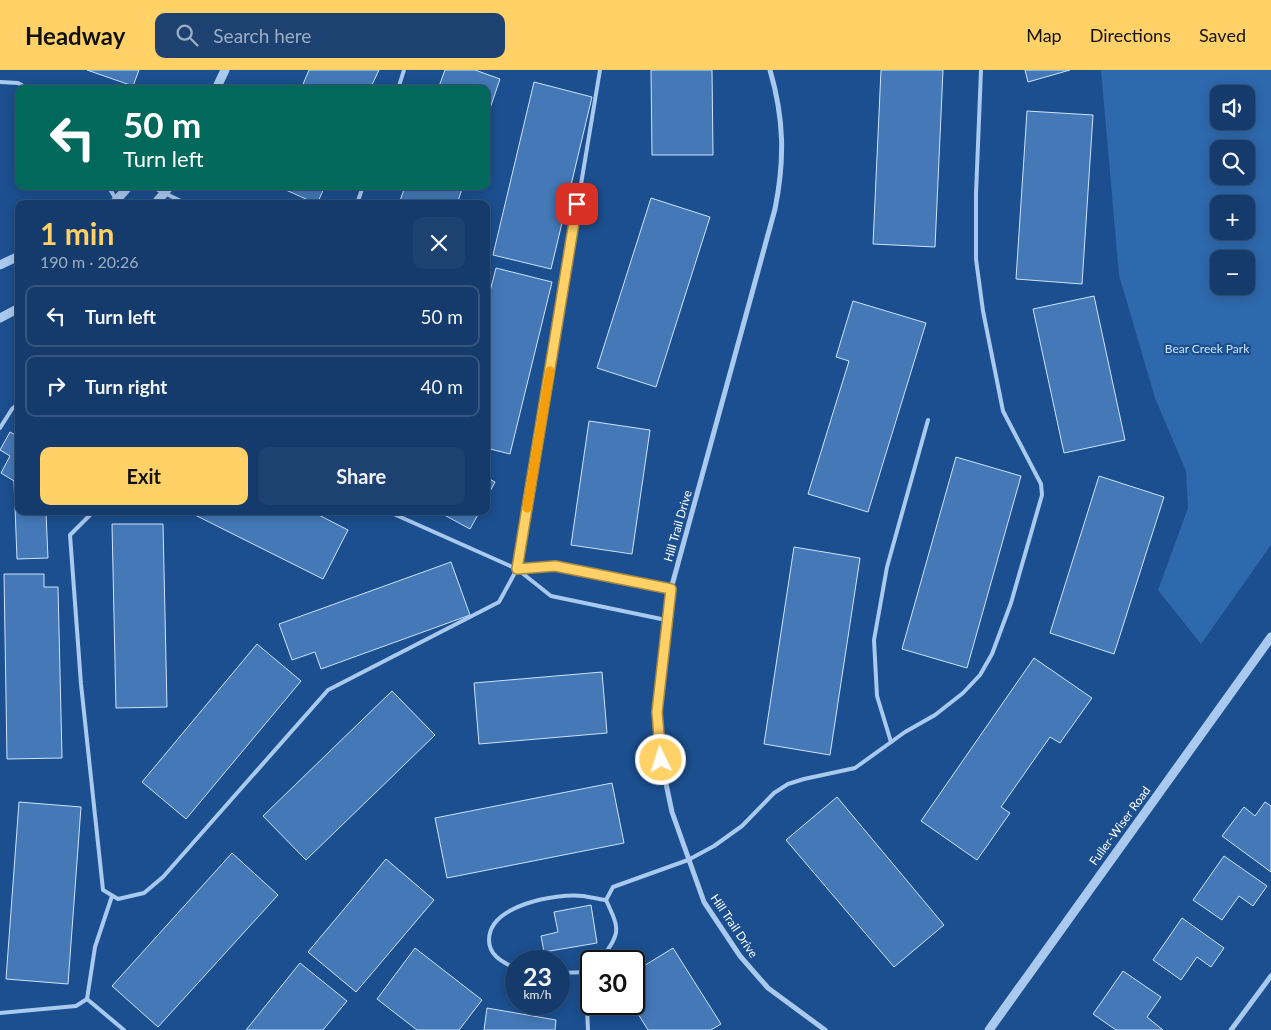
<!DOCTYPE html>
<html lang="en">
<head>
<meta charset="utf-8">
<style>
  :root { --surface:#143b6b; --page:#1d4271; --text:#f1f3f6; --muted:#9dadc1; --line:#33557e; --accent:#ffd166 }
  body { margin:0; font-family:Lato,sans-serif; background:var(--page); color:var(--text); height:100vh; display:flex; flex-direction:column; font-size:19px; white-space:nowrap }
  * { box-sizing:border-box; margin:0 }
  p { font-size:16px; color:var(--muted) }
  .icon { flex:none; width:28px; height:28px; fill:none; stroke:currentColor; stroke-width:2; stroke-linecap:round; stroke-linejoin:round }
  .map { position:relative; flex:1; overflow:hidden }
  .drawer { position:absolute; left:15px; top:130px; width:475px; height:315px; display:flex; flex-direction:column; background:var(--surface); border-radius:10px; box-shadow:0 2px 12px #0003,0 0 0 1px var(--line) }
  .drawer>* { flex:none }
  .guide { position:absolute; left:15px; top:15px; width:475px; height:105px; border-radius:10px; box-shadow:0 2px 12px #0003,0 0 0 1px var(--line); background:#00695c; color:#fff; overflow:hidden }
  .fabs { position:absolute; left:1210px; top:15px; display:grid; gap:10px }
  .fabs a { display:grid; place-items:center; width:45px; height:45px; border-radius:10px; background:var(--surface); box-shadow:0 2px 12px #0003,0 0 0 1px var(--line); font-size:25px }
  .speed { position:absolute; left:505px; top:880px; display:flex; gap:10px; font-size:25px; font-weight:700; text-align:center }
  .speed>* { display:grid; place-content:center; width:65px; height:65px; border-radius:50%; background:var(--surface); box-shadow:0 2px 12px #0003,0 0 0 1px var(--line); line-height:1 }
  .speed small { font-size:12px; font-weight:400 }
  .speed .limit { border:2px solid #111; border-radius:8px; background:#fff; color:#111 }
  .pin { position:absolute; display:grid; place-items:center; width:42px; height:42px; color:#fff; margin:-21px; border-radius:10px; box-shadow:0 2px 8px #0006 }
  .me { position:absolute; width:55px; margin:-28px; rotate:356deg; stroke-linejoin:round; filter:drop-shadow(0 0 4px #0008) }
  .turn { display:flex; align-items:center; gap:18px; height:105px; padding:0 25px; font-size:22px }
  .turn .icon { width:65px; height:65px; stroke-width:2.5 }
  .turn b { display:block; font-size:35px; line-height:42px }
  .round { display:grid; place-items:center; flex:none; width:52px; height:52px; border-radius:10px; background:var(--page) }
  .summary { display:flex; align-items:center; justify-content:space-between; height:85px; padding:0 25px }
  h1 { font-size:30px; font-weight:700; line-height:38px; color:var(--accent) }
  .primary-button { display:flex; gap:10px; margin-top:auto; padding:10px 25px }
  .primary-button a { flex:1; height:58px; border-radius:10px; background:var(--accent); color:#111; font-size:20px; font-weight:700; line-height:58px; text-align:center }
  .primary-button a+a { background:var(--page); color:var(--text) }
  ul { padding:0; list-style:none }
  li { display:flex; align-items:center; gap:15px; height:62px; margin:0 10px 8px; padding:0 15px; border:2px solid var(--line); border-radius:10px }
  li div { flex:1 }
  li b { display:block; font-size:19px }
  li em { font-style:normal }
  header { display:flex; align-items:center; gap:30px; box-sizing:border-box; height:70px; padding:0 25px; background:var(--accent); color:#111 }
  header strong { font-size:24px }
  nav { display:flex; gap:28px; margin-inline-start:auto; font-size:18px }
  .search { width:350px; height:45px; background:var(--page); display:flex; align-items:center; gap:12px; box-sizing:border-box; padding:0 18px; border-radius:10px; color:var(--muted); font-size:19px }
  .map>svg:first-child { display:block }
  .green { fill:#2e69ad; fill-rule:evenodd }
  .building { fill:#4478b7; stroke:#cfe3fa }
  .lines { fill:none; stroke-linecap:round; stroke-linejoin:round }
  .service { stroke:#a9c9ee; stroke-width:4 }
  .minor { stroke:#a9c9ee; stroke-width:5 }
  .tertiary { stroke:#a9c9ee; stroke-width:9 }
  .route-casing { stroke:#a68842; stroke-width:12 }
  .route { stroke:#ffd166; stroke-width:9 }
  .slow { stroke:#f59e0b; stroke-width:9 }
  .labels { text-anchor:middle; stroke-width:4.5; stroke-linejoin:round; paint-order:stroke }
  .park-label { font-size:12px; fill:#cfe3fa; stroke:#1b4f8f }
  .street-label { font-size:12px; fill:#fff; stroke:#1b4f8f }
</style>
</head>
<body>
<header>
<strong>Headway</strong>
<div class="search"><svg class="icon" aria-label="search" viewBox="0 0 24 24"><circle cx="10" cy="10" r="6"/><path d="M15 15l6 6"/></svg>Search here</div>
<nav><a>Map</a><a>Directions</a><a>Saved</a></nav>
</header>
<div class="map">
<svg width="1271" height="960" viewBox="0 0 1271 960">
  <rect width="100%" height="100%" fill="#1b4f8f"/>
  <path class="green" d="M1101,0H1271V475L1201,574L1158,520L1188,438L1186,401L1155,328L1119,205ZM1219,24H1246V51H1219ZM1219,79H1246V106H1219ZM1219,134H1246V161H1219ZM1219,189H1246V216H1219Z"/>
  <g class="building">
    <path d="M87,0H139L133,16Z"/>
    <path d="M309,0H379L370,19H301Z"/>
    <path d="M445,0H475L500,9L486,50V19H438Z"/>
    <path d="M651,0H712L713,85H652Z"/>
    <path d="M881,0H943L935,177L873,174Z"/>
    <path d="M1025,0H1070L1028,12Z"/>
    <path d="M534,12L592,27L551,199L493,185Z"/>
    <path d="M1027,41L1093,45L1082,214L1016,209Z"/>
    <path d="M277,116H325L317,134Z"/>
    <path d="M405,116H463L457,134H399Z"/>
    <path d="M651,128L710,147L656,317L597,298Z"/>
    <path d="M496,198L552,212L510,384L486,378V237Z"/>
    <path d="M1094,226L1125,370L1064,383L1033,239Z"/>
    <path d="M853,231L926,253L868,442L808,424L849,291L836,287Z"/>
    <path d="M589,351L650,360L632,484L571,475Z"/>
    <path d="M10,362L19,367V441L46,443L48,488L17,489L14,411L1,403L10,386L0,380Z"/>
    <path d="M956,387L1021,406L967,598L902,579Z"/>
    <path d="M1099,406L1164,427L1114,584L1050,563Z"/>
    <path d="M486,407L495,412L486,429Z"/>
    <path d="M187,441H311L348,460L323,509Z"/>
    <path d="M437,441H480L470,459Z"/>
    <path d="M112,454H163L167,637L116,638Z"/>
    <path d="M794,477L860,488L830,685L764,674Z"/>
    <path d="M451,492L470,545L321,599L315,582L292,590L279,554Z"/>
    <path d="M4,504H44V517H58L62,688L7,689Z"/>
    <path d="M257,574L301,611L186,749L142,712Z"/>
    <path d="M1034,588L1092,628L1060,673L1050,667L1001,737L1010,743L977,790L921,751Z"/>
    <path d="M602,602L607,663L479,674L474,613Z"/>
    <path d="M392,621L435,665L306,790L263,746Z"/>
    <path d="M612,713L624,773L447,808L435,748Z"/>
    <path d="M837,727L944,855L894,897L786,770Z"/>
    <path d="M19,732L81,737L68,914L6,909Z"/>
    <path d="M1265,732L1271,736V802L1222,766L1244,737L1255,746Z"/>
    <path d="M232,783L278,825L158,957L112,916Z"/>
    <path d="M1224,786L1267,816L1253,836L1239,826L1222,850L1193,830Z"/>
    <path d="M386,789L434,830L356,922L308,882Z"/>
    <path d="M591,835L597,873L544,882L541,866L558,862L554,842Z"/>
    <path d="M1182,848L1224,878L1211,897L1197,887L1181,910L1153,890Z"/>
    <path d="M415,878L482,930L459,960H417L377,929Z"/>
    <path d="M673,878L721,954L711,960H648L632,934H634V902Z"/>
    <path d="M300,893L347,931L323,960H246Z"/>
    <path d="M1123,901L1161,927L1147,947L1163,960H1116L1093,944Z"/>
    <path d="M487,938L556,950L555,960H484Z"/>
  </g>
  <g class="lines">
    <g class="service">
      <path d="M0,12L18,13L29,19"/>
      <path d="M398,19L404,0"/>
      <path d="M108,116L119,134"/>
      <path d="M150,116L187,134"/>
      <path d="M357,134L363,116"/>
      <path d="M0,358L12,339L19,333"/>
      <path d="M94,441L70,465L81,614L103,820L118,829L144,823L163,807L328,620L499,532L517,499L600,0"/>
      <path d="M387,441L517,499L551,526L666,550"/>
      <path d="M518,499L555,495L671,519"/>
      <path d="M891,672L877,626L874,570L887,497L928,350"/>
      <path d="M606,830L613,817L688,790L714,776L742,756L774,723L788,714L804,709L855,698L905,662L935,645L963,623L980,605L992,584L1011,533L1042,425L1041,414L1003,341L983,241L976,189V124L981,0"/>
      <path d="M600,891C620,862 621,862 606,830"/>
      <path d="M516,899C503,892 489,886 489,870C489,835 556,823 583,826C590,827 598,829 606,830"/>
      <path d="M559,903L588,902"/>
      <path d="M87,929L124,960"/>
      <path d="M0,943L76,936L87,929L95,877L112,826"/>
      <path d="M588,960L586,916L588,902L591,899"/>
    </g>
    <g class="minor">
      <path d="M770,0C784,48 785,89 775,139L671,519L657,642L661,690L672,742L704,832L740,886L768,918L825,960"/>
      <path d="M1231,960L1271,906"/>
    </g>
    <g class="tertiary">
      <path d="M216,19L225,0"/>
      <path d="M113,134L129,116"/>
      <path d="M155,134L170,116"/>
      <path d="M0,195L19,186"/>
      <path d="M0,248L19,238"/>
      <path d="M989,960L1271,567"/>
    </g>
  </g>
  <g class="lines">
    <g class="route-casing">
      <path id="route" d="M577,134L517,499L555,496L671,519L657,642L661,690"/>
    </g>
    <use href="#route" class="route"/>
    <path class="slow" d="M527,438L550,301"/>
  </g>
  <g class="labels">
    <g class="park-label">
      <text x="1207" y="283">Bear Creek Park</text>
    </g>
    <g class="street-label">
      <text transform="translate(678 456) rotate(-74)" y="4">Hill Trail Drive</text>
      <text transform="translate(1120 756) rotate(-54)" y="4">Fuller-Wiser Road</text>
      <text transform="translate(734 856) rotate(56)" y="4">Hill Trail Drive</text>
    </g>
  </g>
</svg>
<div class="fabs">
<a><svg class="icon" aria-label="sound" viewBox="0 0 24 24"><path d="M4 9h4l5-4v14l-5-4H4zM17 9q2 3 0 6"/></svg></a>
<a><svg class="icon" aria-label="search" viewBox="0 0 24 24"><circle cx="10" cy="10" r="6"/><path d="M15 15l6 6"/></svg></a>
<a>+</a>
<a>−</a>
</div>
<div class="speed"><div>23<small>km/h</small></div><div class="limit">30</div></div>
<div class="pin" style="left:577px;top:134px;background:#d93025"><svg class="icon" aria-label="arrive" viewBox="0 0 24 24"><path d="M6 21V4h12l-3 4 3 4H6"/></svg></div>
<svg class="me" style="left:661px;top:690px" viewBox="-20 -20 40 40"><circle r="17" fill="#ffd166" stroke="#fff" stroke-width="3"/><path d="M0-11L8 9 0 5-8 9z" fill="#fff"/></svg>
<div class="guide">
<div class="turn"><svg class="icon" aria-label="left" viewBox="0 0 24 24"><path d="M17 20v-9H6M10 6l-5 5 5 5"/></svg><div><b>50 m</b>Turn left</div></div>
</div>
<section class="drawer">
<div class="summary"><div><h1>1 min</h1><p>190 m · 20:26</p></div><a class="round"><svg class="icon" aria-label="close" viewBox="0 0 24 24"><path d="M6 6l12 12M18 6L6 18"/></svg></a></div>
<ul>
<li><svg class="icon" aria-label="left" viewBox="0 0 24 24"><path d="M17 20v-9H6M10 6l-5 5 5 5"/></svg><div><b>Turn left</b></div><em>50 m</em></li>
<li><svg class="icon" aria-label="right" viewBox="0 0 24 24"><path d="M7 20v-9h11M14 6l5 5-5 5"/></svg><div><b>Turn right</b></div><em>40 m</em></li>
</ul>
<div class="primary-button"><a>Exit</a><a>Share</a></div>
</section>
</div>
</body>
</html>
